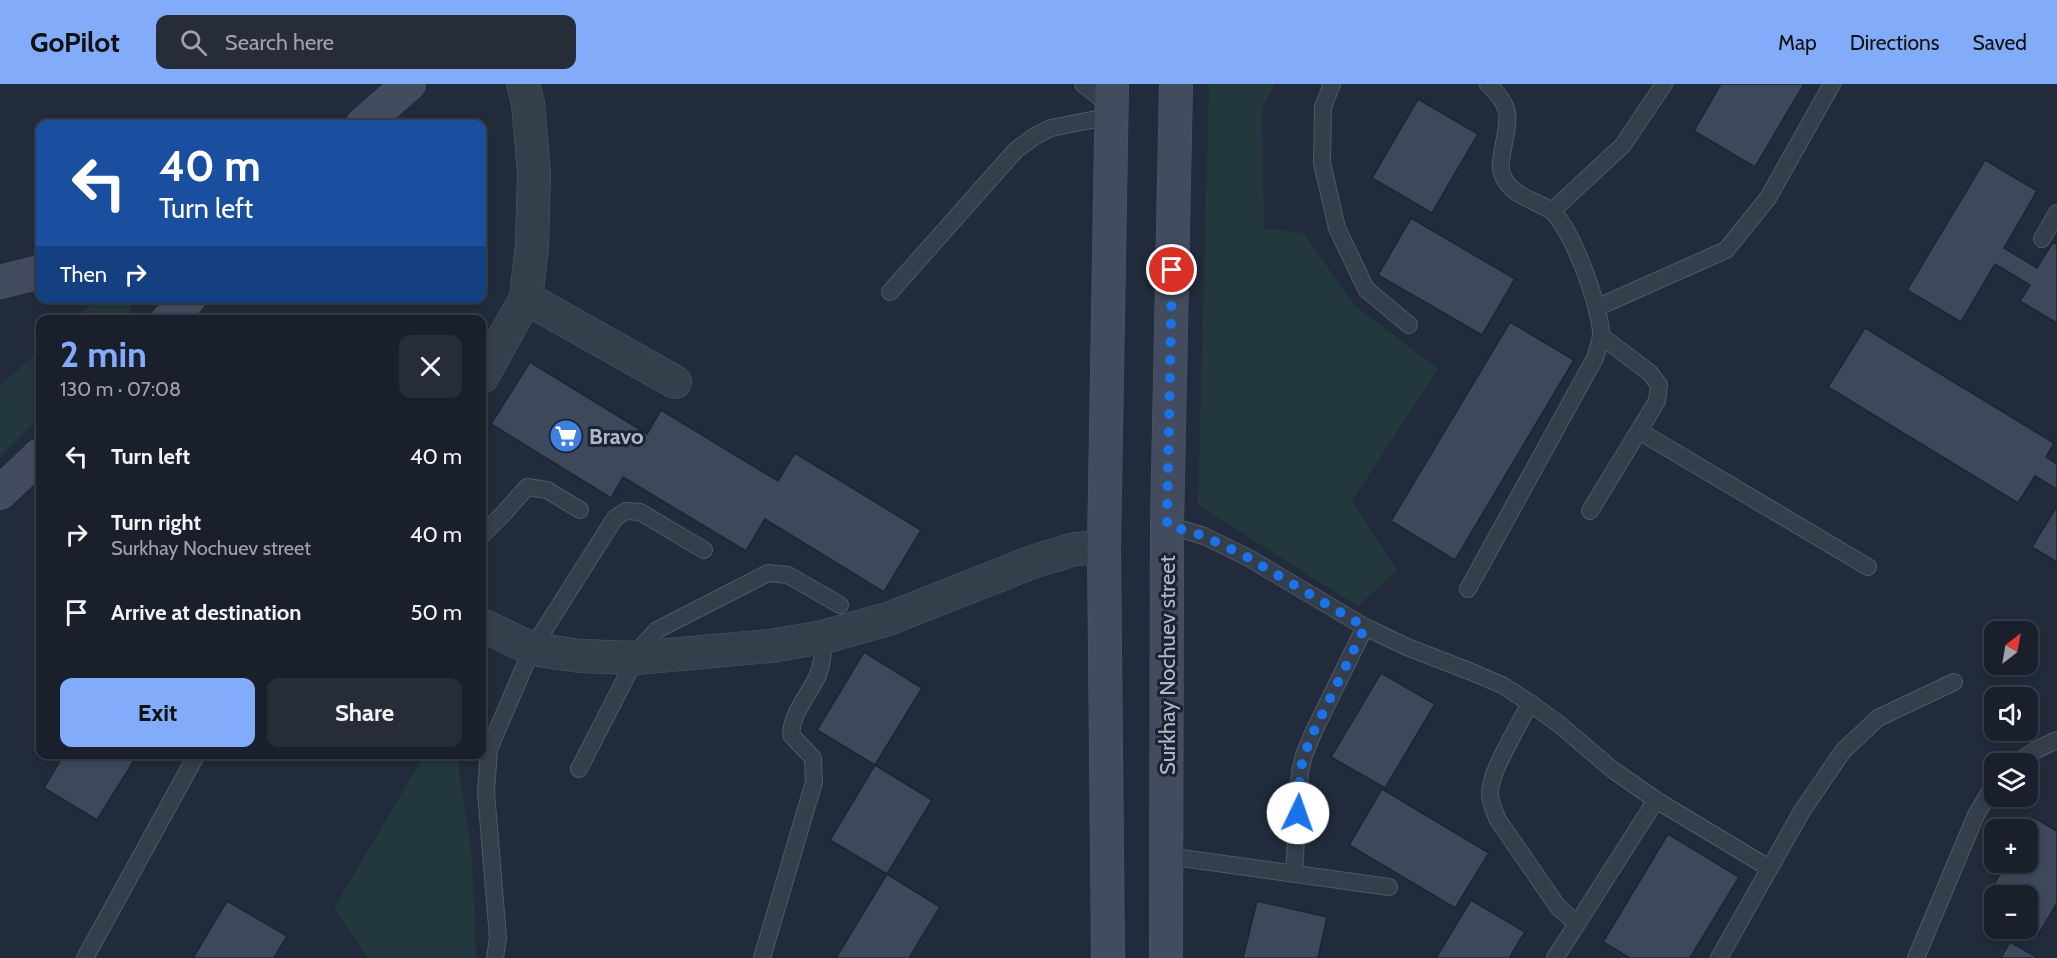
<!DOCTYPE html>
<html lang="en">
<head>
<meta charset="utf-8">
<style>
  :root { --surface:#19202c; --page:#262d38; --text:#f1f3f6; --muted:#9fa3a9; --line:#373e48; --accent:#82acfa }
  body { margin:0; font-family:Cabin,sans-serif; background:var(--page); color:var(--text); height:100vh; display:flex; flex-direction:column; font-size:22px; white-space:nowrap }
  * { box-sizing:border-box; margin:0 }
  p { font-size:20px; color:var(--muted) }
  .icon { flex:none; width:33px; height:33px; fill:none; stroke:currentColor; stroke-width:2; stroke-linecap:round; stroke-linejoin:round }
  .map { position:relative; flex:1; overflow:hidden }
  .side { position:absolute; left:36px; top:231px; width:450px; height:444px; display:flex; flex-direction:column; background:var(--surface); border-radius:12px; box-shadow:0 3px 9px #0003,0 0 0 2px var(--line) }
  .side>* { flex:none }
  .banner { position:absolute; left:36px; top:36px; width:450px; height:183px; border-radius:12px; box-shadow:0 3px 9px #0003,0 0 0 2px var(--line); background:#1a4fa0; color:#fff; overflow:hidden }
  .needle { width:39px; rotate:31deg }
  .tools { position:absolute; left:1984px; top:537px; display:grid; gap:12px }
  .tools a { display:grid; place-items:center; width:54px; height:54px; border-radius:12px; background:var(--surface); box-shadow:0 3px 9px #0003,0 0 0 2px var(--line); font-size:30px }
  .pin { position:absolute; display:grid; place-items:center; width:51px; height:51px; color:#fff; margin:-26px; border:3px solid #fff; border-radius:50%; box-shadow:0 2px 6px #0007 }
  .me { position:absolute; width:66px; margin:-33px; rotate:3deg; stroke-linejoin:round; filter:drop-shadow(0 0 4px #0008) }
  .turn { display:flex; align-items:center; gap:21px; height:126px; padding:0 24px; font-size:27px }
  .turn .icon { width:78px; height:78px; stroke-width:2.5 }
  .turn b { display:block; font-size:42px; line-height:51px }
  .then { display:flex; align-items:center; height:57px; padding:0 24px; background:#0003; gap:12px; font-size:22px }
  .round { display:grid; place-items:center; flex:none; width:63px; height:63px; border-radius:12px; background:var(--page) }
  .headline { display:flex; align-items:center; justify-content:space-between; height:102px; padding:0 24px }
  h1 { font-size:36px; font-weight:700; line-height:45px; color:var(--accent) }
  .primary-button { display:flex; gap:12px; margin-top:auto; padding:12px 24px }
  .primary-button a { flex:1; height:69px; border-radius:12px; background:var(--accent); color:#111; font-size:24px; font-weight:700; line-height:69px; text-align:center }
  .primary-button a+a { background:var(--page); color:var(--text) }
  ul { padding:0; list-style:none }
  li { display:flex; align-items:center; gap:18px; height:78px; padding:0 24px }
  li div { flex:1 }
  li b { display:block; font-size:22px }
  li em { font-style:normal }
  header { display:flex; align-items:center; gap:36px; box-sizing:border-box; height:84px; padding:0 30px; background:var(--accent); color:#111 }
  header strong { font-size:28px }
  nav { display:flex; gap:33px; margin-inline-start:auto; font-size:21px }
  .search { width:420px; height:54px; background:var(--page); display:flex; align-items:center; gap:15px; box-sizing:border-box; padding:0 21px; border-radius:12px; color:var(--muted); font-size:22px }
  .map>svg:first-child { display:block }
  .green { fill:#23383c }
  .building { fill:#3d495b; stroke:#1d2532; stroke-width:1.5 }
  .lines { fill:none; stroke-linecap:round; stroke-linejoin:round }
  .lane-casing { stroke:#505866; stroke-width:18 }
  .street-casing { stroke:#505866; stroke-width:34 }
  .secondary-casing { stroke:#505866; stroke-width:34 }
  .lane { stroke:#353e4b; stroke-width:16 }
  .street { stroke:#353e4b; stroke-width:33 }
  .secondary { stroke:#434c5e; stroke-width:33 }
  .route { stroke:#1a73e8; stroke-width:10; stroke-dasharray:0 18 }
  .labels { text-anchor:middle; stroke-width:6; stroke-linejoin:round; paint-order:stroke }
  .poi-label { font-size:22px; font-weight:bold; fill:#b0b8c7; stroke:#1b2330; text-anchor:start }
  .street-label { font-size:22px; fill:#b0b8c7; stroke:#1b2330 }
</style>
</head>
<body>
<header>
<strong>GoPilot</strong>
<div class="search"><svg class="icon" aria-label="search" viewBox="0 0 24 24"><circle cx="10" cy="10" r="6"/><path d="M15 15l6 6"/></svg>Search here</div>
<nav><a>Map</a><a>Directions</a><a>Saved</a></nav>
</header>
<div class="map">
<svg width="2057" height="874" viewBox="0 0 2057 874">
  <rect width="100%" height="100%" fill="#212b3b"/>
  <g class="green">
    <path d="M1209,0H1275L1262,24L1264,145L1304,149L1353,220L1438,285L1352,417L1397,486L1358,522L1198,421Z"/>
    <path d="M98,214L128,215L132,218L129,235H74Z"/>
    <path d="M40,266V333L0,373V302Z"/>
    <path d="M416,671H457L472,773L476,874H368L334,824L422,675Z"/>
  </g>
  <g class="building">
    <path d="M1721,0H1804L1755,83L1694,47Z"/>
    <path d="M1418,15L1478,50L1432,129L1372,94Z"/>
    <path d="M1985,76L2037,107L2004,164L2037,184L2053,158L2057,160V239L2020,217L2030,201L1995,180L1961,238L1907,206Z"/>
    <path d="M1411,134L1515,195L1482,251L1378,191Z"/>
    <path d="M1510,238L1574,276L1455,476L1391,437Z"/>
    <path d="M1865,244L2054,359L2046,373L2057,380V405L2035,392L2018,419L1828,303Z"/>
    <path d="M530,278L647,350L661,326L778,397L795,369L921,446L884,508L765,435L746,467L623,393L611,414L491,340Z"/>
    <path d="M2057,422V478L2032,463Z"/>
    <path d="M864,568L922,604L875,681L817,646Z"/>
    <path d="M1381,589L1435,620L1385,704L1331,673Z"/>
    <path d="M64,670H138L97,736L44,704Z"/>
    <path d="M875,681L932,716L887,790L830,756Z"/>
    <path d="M1382,705L1489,769L1455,824L1349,761Z"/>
    <path d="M2033,733L2057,747V819L2037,853L2023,844H2028V812H1995V828L1982,820L2007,778H2028V746H2026Z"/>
    <path d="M1668,750L1739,793L1690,874H1630L1603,858Z"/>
    <path d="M887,790L940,823L909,874H836Z"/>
    <path d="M1471,816L1525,848L1509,874H1436Z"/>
    <path d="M227,817L287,852L274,874H193Z"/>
    <path d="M1257,817L1327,833L1318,874H1243Z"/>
    <path d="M2010,858L2038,874H2001Z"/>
  </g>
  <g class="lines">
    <g class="lane-casing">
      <g id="lane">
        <path d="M1083,0L1112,23"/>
        <path d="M1332,0L1323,23L1322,79L1337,144L1366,205L1409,241"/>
        <path d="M1552,127L1623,61L1664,0"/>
        <path d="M2042,155L2057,129"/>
        <path d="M890,208L1016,66L1035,52L1051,44L1112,32"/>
        <path d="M1598,223L1726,166L1768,114L1832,0"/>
        <path d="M1639,347L1868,483"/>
        <path d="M1590,427L1657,317L1659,301L1650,289L1601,252"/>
        <path d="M1167,441L1204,452L1247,473L1365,543L1407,563L1469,587L1502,601L1530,619L1560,641L1613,686L1656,716L1769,784"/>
        <path d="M482,451L504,429L527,403L547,406L580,426"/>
        <path d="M1468,505L1595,274C1597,267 1600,259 1601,252C1602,227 1571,140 1550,126C1535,116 1511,112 1503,92C1499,84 1501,79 1502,70C1508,35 1515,26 1488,0"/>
        <path d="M1530,619C1521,638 1489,689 1490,709C1490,718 1494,727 1498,736L1558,823L1577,840L1555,874"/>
        <path d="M2015,680L2036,666L2057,656"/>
        <path d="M579,685L636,574L644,560L657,546L768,489L788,491L840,521"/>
        <path d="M1167,772L1389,803"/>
        <path d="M1294,790L1300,688L1304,671L1313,649L1365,543"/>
        <path d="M1577,840L1656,716"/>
        <path d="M85,874L197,670"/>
        <path d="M495,874L498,854L486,708L489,665L532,565L615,434L626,427L640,428L704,466"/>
        <path d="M762,874L814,698L813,674L791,651C792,628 809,611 818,591C823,578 823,566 823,553"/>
        <path d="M1719,874L1802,727L1843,667L1878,634L1954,598"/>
        <path d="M1916,874L1976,731L1995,699"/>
      </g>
    </g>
    <g class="street-casing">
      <g id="street">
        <path d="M526,214L675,298"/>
        <path d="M482,293L526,214L532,162L534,89L528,19L523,0"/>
        <path d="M482,541L532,565L580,572L636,574L770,562L823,553L888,535L1035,477L1075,465L1104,463"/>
      </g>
    </g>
    <g class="secondary-casing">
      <g id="secondary">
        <path d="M363,40L409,0"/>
        <path d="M0,198L40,188"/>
        <path d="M168,236L189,214"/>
        <path d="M0,409L40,371"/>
        <path d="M1108,874L1104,463L1112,0"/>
        <path d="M1166,874L1167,441L1176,0"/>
      </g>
    </g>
    <use href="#lane" class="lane"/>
    <use href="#street" class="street"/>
    <use href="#secondary" class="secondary"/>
  </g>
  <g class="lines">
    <path class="route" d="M1172,186L1167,441L1204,452L1247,473L1365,543L1313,649L1304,671L1300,688L1298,729"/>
  </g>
  <defs>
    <g id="supermarket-disc" transform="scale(1.725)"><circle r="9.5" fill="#3f7fe0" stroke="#1b2330"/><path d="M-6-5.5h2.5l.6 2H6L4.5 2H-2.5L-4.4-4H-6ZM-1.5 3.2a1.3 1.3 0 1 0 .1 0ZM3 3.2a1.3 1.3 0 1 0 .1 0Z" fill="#fff"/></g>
  </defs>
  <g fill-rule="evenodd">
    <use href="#supermarket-disc" x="566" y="352"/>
  </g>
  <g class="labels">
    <g class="poi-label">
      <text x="589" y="360">Bravo</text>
    </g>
    <g class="street-label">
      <text transform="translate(1167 581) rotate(-90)" y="8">Surkhay Nochuev street</text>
    </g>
  </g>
</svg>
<div class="tools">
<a><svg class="needle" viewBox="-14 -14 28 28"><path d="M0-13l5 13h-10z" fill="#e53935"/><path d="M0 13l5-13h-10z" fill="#9fa3a9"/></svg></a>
<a><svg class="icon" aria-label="sound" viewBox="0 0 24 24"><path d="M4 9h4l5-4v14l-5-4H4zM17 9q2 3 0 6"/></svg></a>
<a><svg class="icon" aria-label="layers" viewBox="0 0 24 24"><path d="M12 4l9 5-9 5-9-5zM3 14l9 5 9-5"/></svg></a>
<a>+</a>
<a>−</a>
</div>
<div class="pin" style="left:1172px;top:186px;background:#d93025"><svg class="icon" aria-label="arrive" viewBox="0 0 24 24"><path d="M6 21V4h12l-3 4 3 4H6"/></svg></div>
<svg class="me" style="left:1298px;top:729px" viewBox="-20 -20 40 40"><circle r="19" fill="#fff"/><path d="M0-13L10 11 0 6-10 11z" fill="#1a73e8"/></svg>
<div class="banner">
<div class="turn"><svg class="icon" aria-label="left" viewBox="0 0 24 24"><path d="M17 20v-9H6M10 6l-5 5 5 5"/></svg><div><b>40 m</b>Turn left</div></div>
<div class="then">Then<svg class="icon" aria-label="right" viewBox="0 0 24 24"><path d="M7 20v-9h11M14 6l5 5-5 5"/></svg></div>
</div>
<section class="side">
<div class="headline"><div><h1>2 min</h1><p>130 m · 07:08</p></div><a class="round"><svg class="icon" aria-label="close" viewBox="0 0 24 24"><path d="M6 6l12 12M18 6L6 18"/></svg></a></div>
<ul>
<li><svg class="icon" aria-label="left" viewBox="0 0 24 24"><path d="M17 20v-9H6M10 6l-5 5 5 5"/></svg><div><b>Turn left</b></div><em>40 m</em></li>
<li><svg class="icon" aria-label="right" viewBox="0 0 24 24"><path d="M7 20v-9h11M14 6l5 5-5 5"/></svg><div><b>Turn right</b><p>Surkhay Nochuev street</p></div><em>40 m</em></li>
<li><svg class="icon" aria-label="arrive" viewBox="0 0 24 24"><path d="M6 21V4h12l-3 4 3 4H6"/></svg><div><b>Arrive at destination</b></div><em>50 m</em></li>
</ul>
<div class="primary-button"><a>Exit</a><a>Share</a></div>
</section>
</div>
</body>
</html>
